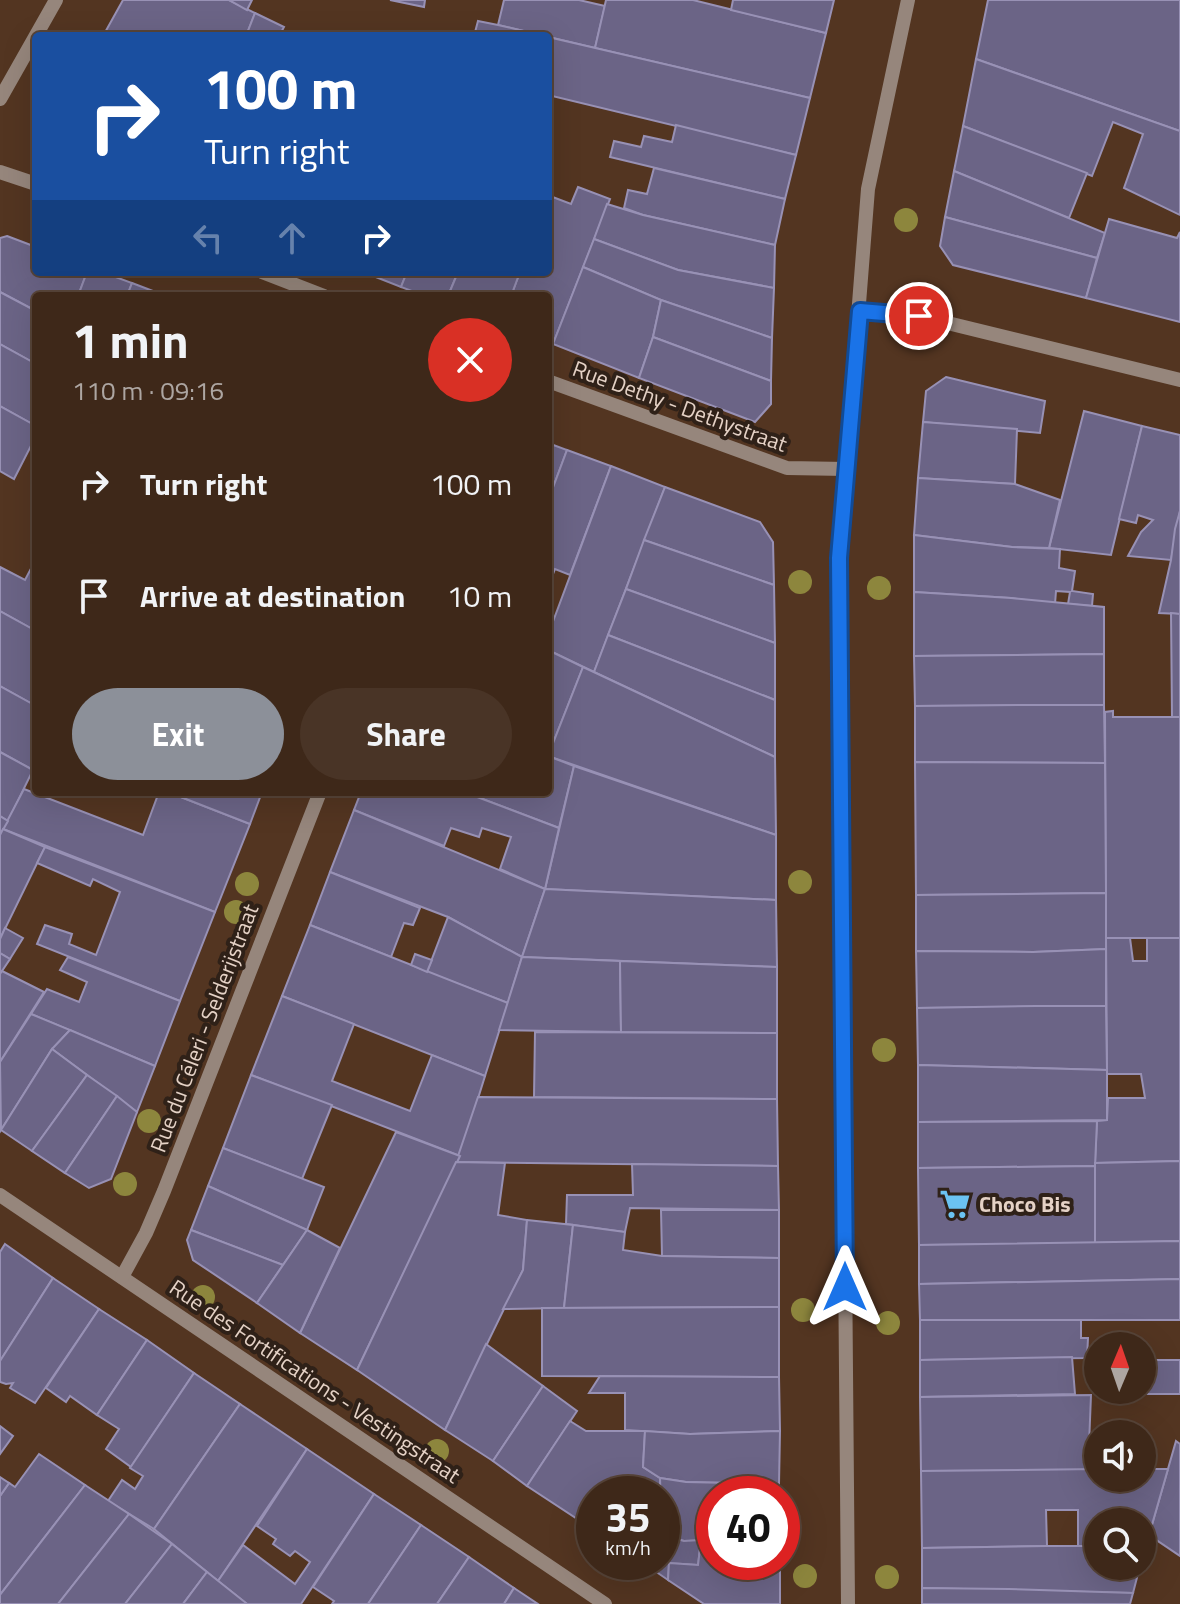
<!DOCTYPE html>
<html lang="en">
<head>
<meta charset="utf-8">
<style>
  :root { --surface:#3e2819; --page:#493426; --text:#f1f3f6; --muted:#ada6a2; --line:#574438; --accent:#8c9099 }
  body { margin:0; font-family:"Titillium Web",sans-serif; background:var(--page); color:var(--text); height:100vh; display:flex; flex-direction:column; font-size:30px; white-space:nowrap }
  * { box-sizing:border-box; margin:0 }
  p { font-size:26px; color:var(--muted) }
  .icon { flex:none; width:44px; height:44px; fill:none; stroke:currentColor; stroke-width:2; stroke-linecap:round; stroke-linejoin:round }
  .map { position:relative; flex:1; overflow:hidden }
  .sheet { position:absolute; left:32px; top:292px; width:520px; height:504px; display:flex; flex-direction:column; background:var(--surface); border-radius:8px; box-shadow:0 8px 32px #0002,0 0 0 2px var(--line) }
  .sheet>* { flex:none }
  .guide { position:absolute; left:32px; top:32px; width:520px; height:244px; border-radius:8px; box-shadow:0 8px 32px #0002,0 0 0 2px var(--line); background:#1a4fa0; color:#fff; overflow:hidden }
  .needle { width:52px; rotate:2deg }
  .fabs { position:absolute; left:1084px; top:1332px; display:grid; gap:16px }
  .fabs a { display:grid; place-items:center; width:72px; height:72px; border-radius:50%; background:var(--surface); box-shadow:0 8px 32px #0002,0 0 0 2px var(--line); font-size:40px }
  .speed { position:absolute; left:576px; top:1476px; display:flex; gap:16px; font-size:40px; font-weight:700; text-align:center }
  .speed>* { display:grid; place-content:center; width:104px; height:104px; border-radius:50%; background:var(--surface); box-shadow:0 8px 32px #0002,0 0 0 2px var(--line); line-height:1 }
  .speed small { font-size:20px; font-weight:400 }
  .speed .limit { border:12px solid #d22; background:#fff; color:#111 }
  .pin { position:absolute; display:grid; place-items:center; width:68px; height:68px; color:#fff; margin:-34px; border:4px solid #fff; border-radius:50%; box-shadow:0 2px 8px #0007 }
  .me { position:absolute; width:88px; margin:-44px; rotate:0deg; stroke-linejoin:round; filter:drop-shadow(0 0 6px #0008) }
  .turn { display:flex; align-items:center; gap:28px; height:168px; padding:0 40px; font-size:36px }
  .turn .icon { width:104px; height:104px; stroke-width:2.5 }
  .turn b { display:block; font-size:56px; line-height:68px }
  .lanes { display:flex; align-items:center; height:76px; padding:0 40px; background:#0003; justify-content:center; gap:40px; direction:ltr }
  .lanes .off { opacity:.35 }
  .round { display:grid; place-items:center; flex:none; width:84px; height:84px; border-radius:42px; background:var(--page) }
  .head { display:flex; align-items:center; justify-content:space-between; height:136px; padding:0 40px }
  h1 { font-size:48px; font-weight:700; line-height:60px }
  .cta { display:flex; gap:16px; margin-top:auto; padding:16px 40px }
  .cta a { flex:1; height:92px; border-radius:48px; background:var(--accent); color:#fff; font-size:32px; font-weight:700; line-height:92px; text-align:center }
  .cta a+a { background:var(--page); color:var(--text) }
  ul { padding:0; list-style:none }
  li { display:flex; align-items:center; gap:24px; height:112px; padding:0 40px }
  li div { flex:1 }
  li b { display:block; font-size:30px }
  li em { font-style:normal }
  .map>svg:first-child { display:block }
  .building { fill:#6b6486; stroke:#9891b5; stroke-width:2 }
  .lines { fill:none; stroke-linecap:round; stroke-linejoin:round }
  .minor { stroke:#96867c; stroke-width:14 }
  .tree { fill:#8d863d }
  .route-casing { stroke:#114b97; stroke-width:20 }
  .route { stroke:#1a73e8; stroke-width:14 }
  .labels { text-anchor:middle; stroke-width:8; stroke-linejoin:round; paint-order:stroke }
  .street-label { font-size:22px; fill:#e5d2c6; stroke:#2f2118 }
  .poi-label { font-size:22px; font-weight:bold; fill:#e5d2c6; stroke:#2f2118; text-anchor:start }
</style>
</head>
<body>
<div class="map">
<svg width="1180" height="1604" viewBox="0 0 1180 1604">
  <rect width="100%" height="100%" fill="#533521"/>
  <g class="building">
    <path d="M123,0H229L255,13L246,36H103Z"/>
    <path d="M229,0H252L247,10Z"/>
    <path d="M390,0H425L424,7Z"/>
    <path d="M504,0H579L605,6L595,48L498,25Z"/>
    <path d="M606,0H693L826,33L810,98L595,48Z"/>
    <path d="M733,0H834L826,33L731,10Z"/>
    <path d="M988,0H1180V131L976,59Z"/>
    <path d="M255,13L284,27L279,36H246Z"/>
    <path d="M478,21L498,25L545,36H474Z"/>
    <path d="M548,37L810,98L796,155L548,95Z"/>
    <path d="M976,59L1180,131V215L1124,188L1143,134L1113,122L1092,176L963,126Z"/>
    <path d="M676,125L796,155L785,199L610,157L614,141L641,147L644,136L672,142Z"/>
    <path d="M963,126L1087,173L1069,218L954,171Z"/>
    <path d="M654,168L785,199L775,245L643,215L624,208L628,190L647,194Z"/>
    <path d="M954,171L1105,233L1097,258L945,217Z"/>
    <path d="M578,187L610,199L553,344L548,342V296H511L520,272H548L550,196L571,204Z"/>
    <path d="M607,204L643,215L775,245L774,288L678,270L594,239Z"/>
    <path d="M945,217L1097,258L1086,298L953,265L940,246Z"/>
    <path d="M1109,219L1177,238L1180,232V322L1086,298Z"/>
    <path d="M7,236L36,247V272H87L78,296H36V311L0,292V238Z"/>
    <path d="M594,239L678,270L774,288L772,338L661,300L583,267Z"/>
    <path d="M583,267L661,300L653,337L639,378L553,344Z"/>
    <path d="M87,272H102L132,283L127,296H78Z"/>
    <path d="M363,272H407L401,287Z"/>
    <path d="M407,272H458L448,296H425L401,287Z"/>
    <path d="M458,272H520L511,296H448Z"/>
    <path d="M132,283L166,296H127Z"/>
    <path d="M0,292L36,311V364L0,344Z"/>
    <path d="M661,300L772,338L771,381L653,337Z"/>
    <path d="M653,337L771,381V404L755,422L639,378Z"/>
    <path d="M0,344L36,364V426L0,406Z"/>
    <path d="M946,377L1045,401L1040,433L923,422L926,391Z"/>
    <path d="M0,406L36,426V436L14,479L0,471Z"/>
    <path d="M1084,411L1142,426L1111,555L1049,548Z"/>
    <path d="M923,422L1017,429L1015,484L918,478Z"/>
    <path d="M1142,426L1180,435V511L1171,560L1128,556L1141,532L1153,520L1138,515L1136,523L1119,519Z"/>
    <path d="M548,443L567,450L548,501Z"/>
    <path d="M567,450L611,466L570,575L555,569L550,582L548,501Z"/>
    <path d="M611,466L665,487L594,672L548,650V635Z"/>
    <path d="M918,478L1015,484L1060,500L1049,548L1012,547L914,535Z"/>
    <path d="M665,487L760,522L773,542L774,585L644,540Z"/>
    <path d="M1180,511V614L1159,613L1171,560L1175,529Z"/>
    <path d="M914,535L1012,547L1060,549L1059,568L1075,571L1072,591L1093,594L1092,606L1068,604L1070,592L1056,591L1055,604L1011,598L914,592Z"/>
    <path d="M644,540L774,585L775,643L626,589Z"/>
    <path d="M36,559V631L0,611V567L25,580Z"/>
    <path d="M626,589L775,643V700L608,635Z"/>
    <path d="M914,592L1011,598L1104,607V654L914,656Z"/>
    <path d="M0,611L36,631V706L0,686Z"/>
    <path d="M1171,613L1180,614V717H1172Z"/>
    <path d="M608,635L775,700V757L594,672Z"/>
    <path d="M548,650L583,667L548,756Z"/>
    <path d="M1104,654V705L915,706L914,656Z"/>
    <path d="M583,667L775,757L776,835L548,756Z"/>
    <path d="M0,686L36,706V765L33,770L0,752Z"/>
    <path d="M1026,705H1104L1105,763L915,762V706Z"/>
    <path d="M1113,711V717H1180V938H1106L1105,712Z"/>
    <path d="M0,752L33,770L8,821L0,816Z"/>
    <path d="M548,756L574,766L559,828L464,792H548Z"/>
    <path d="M915,762L1105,763L1106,893L916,895Z"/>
    <path d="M574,766L776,835V900L545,889Z"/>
    <path d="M24,789L143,835L159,792H168L250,824L215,912L3,829Z"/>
    <path d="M168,792H262L250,824Z"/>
    <path d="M361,792H464L559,828L545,889L500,869L511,837L482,828L479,837L451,828L444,846L354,810Z"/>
    <path d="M354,810L545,889L522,957L448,917L330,872Z"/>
    <path d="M0,816L8,821L0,835Z"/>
    <path d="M3,829L45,847L0,939V835Z"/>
    <path d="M45,847L215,912L180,1001L37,944L45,925L72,934L69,944L96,955L120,892L93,879L90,886L37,863Z"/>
    <path d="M330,872L420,908L413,925L404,923L391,957L310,925Z"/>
    <path d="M545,889L776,900L777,967L522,957Z"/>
    <path d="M1106,893V949L1033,952L916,951V895Z"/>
    <path d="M448,917L522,957L508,1003L427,972Z"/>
    <path d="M310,925L508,1003L485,1076L282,996Z"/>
    <path d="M5,928L23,938L10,959L0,953V939Z"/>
    <path d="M1106,938H1130L1133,961H1147V938H1180V1161L1095,1163L1097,1121L1107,1120L1108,1098H1145L1141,1074H1107Z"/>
    <path d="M1106,949V1006L917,1008L916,951L1033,952Z"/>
    <path d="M0,953L10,959L0,974Z"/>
    <path d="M415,954L432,960L427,972L411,965Z"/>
    <path d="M68,957L180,1001L155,1066L31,1014L47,989L79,1002L87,982L60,970Z"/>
    <path d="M522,957L620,961L621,1032L499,1030Z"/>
    <path d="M620,961L777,967V1033L621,1032Z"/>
    <path d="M2,971L44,992L0,1062V974Z"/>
    <path d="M282,996L354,1024L332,1081L410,1111L432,1055L485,1076L460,1156L251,1075Z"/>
    <path d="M1036,1006H1106L1107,1070L918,1065L917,1008Z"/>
    <path d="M31,1014L70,1030L52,1049L1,1130L0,1062Z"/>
    <path d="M70,1030L155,1066L137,1112L52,1049Z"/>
    <path d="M535,1032L777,1033V1099L534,1097Z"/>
    <path d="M52,1049L87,1075L32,1151L1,1130Z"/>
    <path d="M918,1065L1107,1070V1120L918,1122Z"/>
    <path d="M87,1075L117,1096L65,1173L32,1151Z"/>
    <path d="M251,1075L332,1105L302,1179L223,1148Z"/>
    <path d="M117,1096L137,1112L111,1179L89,1188L65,1173Z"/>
    <path d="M478,1097L777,1099L778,1166L456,1162Z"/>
    <path d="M1097,1121L1095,1166L918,1168V1122Z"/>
    <path d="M396,1132L460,1156L357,1370L300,1333Z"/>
    <path d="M223,1148L324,1187L307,1230L208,1186Z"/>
    <path d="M1180,1161V1241L1095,1243V1163Z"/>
    <path d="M456,1162L505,1163L498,1215L527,1220L523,1270L445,1430L357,1370Z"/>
    <path d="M632,1164L778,1166L779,1210L630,1208L625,1232L566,1224L567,1195H633Z"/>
    <path d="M1095,1166V1243L919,1245L918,1168Z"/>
    <path d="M208,1186L307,1230L283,1265L191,1230Z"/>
    <path d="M661,1210H779V1258L662,1256Z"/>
    <path d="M527,1220L573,1225L564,1308L503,1309L523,1270Z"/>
    <path d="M573,1225L625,1232L623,1250L662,1256L779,1258V1307L564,1308Z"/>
    <path d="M191,1230L283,1265L257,1303L193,1260L187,1240Z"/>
    <path d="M307,1230L340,1248L300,1333L257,1303Z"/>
    <path d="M1180,1241V1279L919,1284V1245Z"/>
    <path d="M5,1244L53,1278L0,1361V1252Z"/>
    <path d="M53,1278L99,1309L35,1403L10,1388L13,1383L6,1384L0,1382V1361Z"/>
    <path d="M1180,1279V1320H920L919,1284Z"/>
    <path d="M779,1307V1377L542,1376V1308Z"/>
    <path d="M99,1309L147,1340L97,1415L70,1396L66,1402L46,1388Z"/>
    <path d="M920,1320H1081V1338H1088L1087,1358L920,1360Z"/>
    <path d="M147,1340L194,1373L131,1467L106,1449L119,1429L97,1415Z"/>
    <path d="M486,1344L543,1386L493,1461L445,1430Z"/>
    <path d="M1072,1357L1075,1394L920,1397V1360Z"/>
    <path d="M1143,1360H1180V1394H1142Z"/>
    <path d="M194,1373L240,1404L154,1529L108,1501L122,1480L135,1489L143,1476L130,1468Z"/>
    <path d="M600,1376L779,1377L780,1431L690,1434L625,1430V1393H589Z"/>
    <path d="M543,1386L577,1411L527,1486L493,1461Z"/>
    <path d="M1091,1395L1088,1470L921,1471L920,1397Z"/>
    <path d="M240,1404L307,1449L218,1581L154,1529Z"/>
    <path d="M570,1421L586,1431H645L643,1467L660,1478V1494H594V1530L527,1486Z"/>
    <path d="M0,1426L13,1436L0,1454Z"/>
    <path d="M645,1431L690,1434L780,1431L779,1484L686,1482L660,1478L643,1467Z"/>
    <path d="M1176,1441L1180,1444V1556L1149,1535Z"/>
    <path d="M307,1449L374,1494L301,1604H247L218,1581L243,1545L295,1584L310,1562L295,1551L290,1556L273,1544L276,1539L257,1526Z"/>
    <path d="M39,1454L85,1485L0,1595V1496L9,1483L15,1487Z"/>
    <path d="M1098,1469V1478H1142V1469H1168L1145,1549H1142V1522H1098V1546L1078,1547V1510H1046L1047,1546L922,1548L921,1471Z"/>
    <path d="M0,1477L9,1483L0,1496Z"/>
    <path d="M660,1478L686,1482L779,1484V1494H714V1540L684,1541L662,1535Z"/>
    <path d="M85,1485L129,1514L58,1604H0V1595Z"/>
    <path d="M374,1494L421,1525L368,1604H332L334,1601L313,1587Z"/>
    <path d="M129,1514L172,1544L125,1604H58Z"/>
    <path d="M421,1525L469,1557L437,1604H368Z"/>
    <path d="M662,1535L684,1541L701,1540L698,1565L669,1563L668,1580L642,1562H662Z"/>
    <path d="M701,1540H714V1562H780V1604H704L668,1580L669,1563L698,1565Z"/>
    <path d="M172,1544L207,1572L183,1604H125Z"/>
    <path d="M1047,1546H1098V1566H1140L1133,1593L922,1588V1548Z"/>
    <path d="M469,1557L514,1588L504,1604H437Z"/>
    <path d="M207,1572L246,1603L245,1604H183Z"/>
    <path d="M514,1588L538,1604H504Z"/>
    <path d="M922,1588L1009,1589L1133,1593L1130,1604H922Z"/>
  </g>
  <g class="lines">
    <g class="minor">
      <path d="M0,99L56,0"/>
      <path d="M0,172L36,184"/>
      <path d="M262,272L324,296"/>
      <path d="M860,311L919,316L1180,380"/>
      <path d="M548,381L787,468L846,469"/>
      <path d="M0,1195L605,1604"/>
      <path d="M122,1277L146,1233L164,1191L320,792"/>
      <path d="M848,1604L839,558L868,189L908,0"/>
    </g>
  </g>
  <g class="tree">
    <circle cx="906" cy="220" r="12"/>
    <circle cx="800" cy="582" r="12"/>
    <circle cx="879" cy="588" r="12"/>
    <circle cx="800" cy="882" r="12"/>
    <circle cx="247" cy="884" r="12"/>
    <circle cx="236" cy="912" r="12"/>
    <circle cx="884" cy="1050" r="12"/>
    <circle cx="149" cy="1121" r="12"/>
    <circle cx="125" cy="1184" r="12"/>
    <circle cx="203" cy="1297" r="12"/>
    <circle cx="803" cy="1310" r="12"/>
    <circle cx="888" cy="1323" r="12"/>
    <circle cx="437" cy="1451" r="12"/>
    <circle cx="805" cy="1576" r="12"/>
    <circle cx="887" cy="1577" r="12"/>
  </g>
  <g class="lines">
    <g class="route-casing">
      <path id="route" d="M845,1287L839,558L860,311L919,316"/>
    </g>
    <use href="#route" class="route"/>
  </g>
  <defs>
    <g id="supermarket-bare" transform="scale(2.4)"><path d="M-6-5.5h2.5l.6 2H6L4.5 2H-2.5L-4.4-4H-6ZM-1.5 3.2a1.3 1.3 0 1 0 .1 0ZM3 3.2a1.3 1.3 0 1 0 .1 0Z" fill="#6bc3f2" stroke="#2f2118" stroke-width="2.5" paint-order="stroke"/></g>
  </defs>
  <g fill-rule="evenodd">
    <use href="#supermarket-bare" x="955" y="1204"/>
  </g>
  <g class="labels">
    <g class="street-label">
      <text transform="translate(680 406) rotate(20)" y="8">Rue Dethy - Dethystraat</text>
      <text transform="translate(204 1028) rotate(-69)" y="8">Rue du Céleri - Selderijstraat</text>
      <text transform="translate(315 1381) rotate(34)" y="8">Rue des Fortifications - Vestingstraat</text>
    </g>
    <g class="poi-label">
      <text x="979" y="1212">Choco Bis</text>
    </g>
  </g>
</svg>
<div class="fabs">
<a><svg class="needle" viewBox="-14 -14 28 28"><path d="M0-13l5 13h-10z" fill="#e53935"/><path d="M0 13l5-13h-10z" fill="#ada6a2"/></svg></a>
<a><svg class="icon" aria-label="sound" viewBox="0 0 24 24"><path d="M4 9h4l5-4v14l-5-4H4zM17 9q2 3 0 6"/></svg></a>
<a><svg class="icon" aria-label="search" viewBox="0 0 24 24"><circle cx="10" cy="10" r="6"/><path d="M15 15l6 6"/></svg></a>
</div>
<div class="speed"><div>35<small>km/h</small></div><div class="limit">40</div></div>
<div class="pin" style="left:919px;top:316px;background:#d93025"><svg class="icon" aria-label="arrive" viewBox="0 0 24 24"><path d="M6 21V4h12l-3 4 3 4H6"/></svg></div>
<svg class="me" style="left:845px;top:1287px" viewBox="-20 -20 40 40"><path d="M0-17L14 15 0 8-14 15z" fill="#1a73e8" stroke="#fff" stroke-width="4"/></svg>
<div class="guide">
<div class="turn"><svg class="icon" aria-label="right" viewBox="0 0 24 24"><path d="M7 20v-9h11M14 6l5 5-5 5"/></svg><div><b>100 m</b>Turn right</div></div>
<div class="lanes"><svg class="icon off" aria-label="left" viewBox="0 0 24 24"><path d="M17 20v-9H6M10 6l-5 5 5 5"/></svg><svg class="icon off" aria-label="ahead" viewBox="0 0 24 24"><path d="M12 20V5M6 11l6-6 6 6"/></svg><svg class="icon" aria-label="right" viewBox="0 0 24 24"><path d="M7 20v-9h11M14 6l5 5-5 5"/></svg></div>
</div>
<section class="sheet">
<div class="head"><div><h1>1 min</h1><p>110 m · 09:16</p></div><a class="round" style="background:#d93025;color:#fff"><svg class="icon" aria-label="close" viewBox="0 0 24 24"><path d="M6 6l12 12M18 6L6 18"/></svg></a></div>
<ul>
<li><svg class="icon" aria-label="right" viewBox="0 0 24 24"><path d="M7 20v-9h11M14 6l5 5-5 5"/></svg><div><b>Turn right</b></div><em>100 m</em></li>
<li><svg class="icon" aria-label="arrive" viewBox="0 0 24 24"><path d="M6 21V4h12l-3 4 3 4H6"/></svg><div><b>Arrive at destination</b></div><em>10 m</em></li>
</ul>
<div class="cta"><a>Exit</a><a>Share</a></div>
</section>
</div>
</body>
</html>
